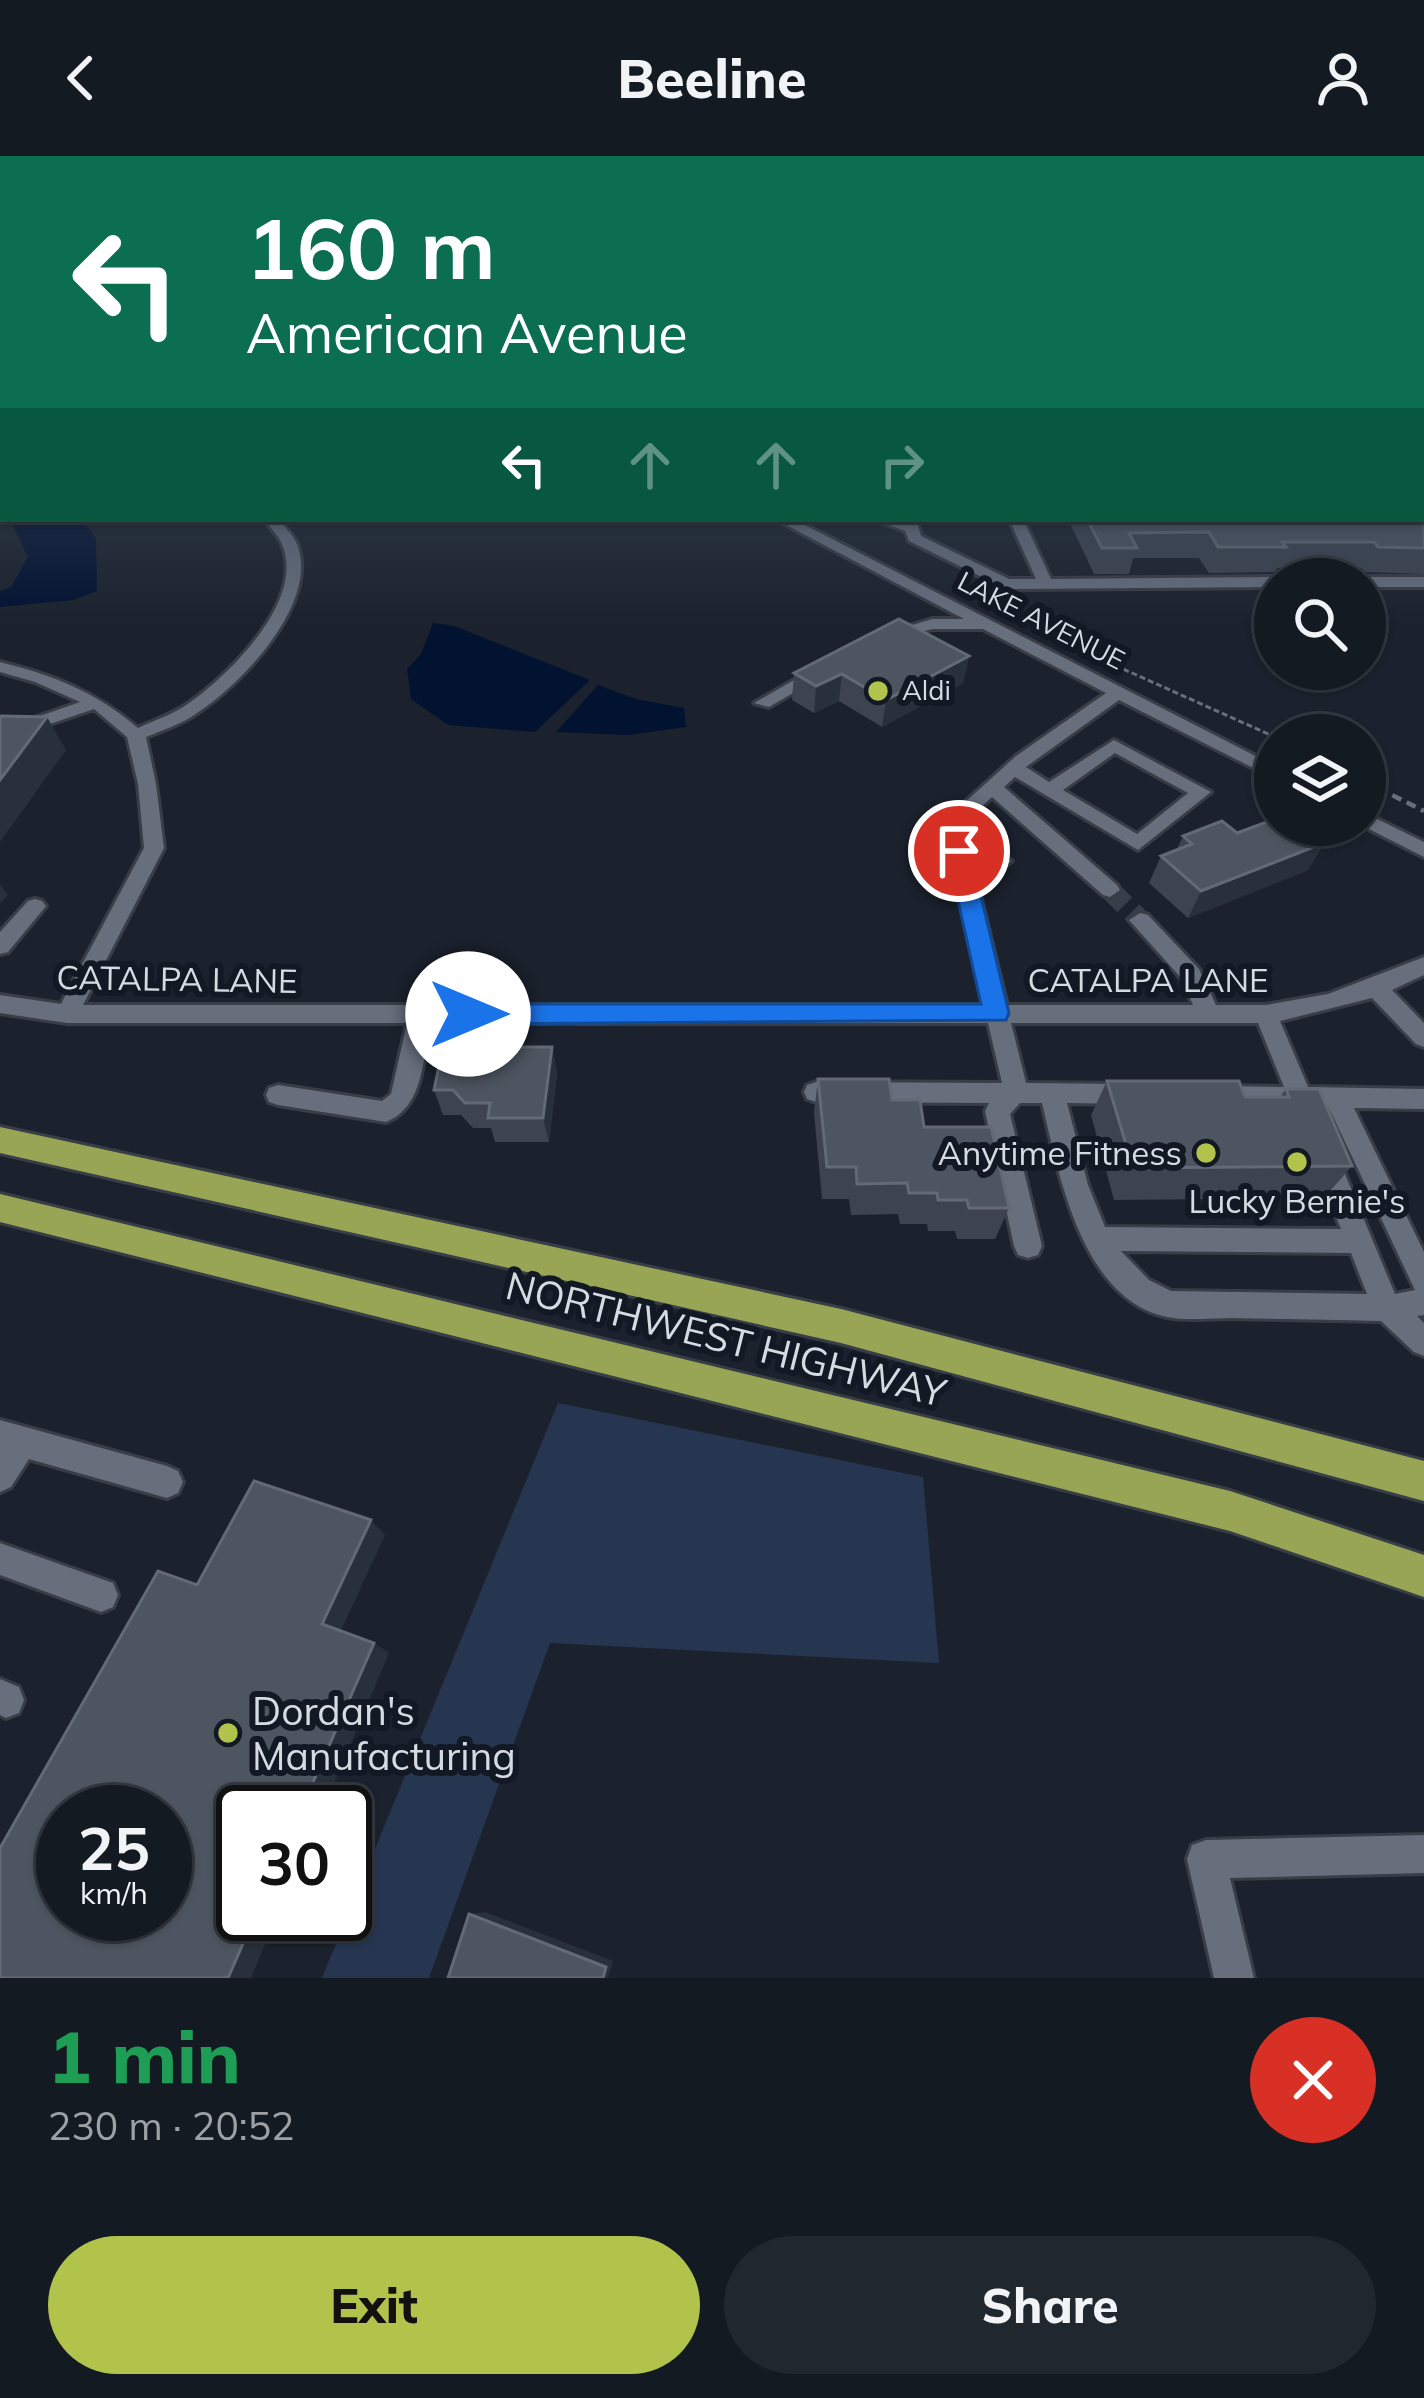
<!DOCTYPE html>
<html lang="en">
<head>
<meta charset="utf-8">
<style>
  :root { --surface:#141a22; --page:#21272f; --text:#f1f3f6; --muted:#9da1a5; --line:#333840; --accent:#b2c34c }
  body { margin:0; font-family:Mulish,sans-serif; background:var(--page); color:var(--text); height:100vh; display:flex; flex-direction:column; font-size:45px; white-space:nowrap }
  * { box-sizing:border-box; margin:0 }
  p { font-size:39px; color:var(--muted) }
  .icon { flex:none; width:66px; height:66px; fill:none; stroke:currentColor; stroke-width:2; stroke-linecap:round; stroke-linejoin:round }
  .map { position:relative; height:1822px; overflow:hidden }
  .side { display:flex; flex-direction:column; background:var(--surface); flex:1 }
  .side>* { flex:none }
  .guide { position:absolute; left:0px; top:0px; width:1425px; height:366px; box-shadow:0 3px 9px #0004,0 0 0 3px var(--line); background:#0b6e4f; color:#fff; overflow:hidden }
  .fabs { position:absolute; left:1254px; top:402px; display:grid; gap:24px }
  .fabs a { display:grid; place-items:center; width:132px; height:132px; border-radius:50%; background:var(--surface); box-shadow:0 3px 9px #0004,0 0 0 3px var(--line); font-size:60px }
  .speed { position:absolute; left:36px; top:1629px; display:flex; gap:24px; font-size:60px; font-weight:700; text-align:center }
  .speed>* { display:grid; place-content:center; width:156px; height:156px; border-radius:50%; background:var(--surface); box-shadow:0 3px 9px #0004,0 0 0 3px var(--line); line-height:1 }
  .speed small { font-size:30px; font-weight:400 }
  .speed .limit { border:6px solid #111; border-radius:18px; background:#fff; color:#111 }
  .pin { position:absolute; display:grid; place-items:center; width:102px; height:102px; color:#fff; margin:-51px; border:6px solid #fff; border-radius:50%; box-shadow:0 3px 12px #0007 }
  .me { position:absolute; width:132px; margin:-66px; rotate:90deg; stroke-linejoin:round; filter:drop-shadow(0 0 9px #0008) }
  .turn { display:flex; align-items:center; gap:42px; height:252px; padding:0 48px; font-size:54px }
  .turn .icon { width:156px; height:156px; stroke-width:2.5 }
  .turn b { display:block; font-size:84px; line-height:102px }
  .lanes { display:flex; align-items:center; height:114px; padding:0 48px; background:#0003; justify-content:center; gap:60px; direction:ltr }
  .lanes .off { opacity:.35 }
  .round { display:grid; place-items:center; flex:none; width:126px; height:126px; border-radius:63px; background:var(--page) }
  .summary { display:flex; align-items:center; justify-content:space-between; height:204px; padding:0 48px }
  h1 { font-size:72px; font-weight:800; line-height:90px; color:#1e9e55 }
  .button { display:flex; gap:24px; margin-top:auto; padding:24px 48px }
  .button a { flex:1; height:138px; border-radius:72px; background:var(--accent); color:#111; font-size:48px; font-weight:800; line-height:138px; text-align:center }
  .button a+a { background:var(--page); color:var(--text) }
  header { display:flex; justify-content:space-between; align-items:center; height:156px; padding:0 48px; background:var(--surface); font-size:54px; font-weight:800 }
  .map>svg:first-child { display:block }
  .green { fill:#263651 }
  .water { fill:#021231 }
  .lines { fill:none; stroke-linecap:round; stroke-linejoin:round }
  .minor-tunnel { stroke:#373e48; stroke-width:21; stroke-dasharray:21 10; stroke-linecap:butt }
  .minor-casing { stroke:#383d46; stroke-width:6 }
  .major-casing { stroke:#383d46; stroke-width:6 }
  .path-far1 { stroke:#696f78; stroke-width:3; stroke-dasharray:6 3; stroke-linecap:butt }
  .path { stroke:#696f78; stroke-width:4.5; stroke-dasharray:10 6; stroke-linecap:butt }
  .minor { fill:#676f7d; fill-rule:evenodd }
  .major { fill:#97a555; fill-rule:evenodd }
  .wall { fill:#3d4450 }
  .shaded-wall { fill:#28303b }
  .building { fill:#4d5560; stroke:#626a74; stroke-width:3; fill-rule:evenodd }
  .route { fill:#1a73e8; stroke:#114b97; stroke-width:3 }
  .poi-dot { fill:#b2c34c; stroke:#121924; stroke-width:4.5 }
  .labels { text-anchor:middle; stroke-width:12; stroke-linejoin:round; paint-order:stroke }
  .far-street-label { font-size:27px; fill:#d6dbe2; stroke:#121924 }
  .far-poi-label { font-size:27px; fill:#d6dbe2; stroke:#121924; text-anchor:start }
  .street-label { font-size:33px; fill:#d6dbe2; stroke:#121924 }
  .poi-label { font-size:33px; fill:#d6dbe2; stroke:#121924; text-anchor:end }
  .near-street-label { font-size:39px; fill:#d6dbe2; stroke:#121924 }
  .near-poi-label { font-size:39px; fill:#d6dbe2; stroke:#121924; text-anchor:start }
</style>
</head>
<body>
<header><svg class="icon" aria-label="back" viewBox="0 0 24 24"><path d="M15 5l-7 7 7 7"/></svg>Beeline<svg class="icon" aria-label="person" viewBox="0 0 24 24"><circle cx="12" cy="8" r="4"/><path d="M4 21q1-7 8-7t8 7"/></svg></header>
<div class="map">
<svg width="1424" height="1822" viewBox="0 0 1424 1822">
  <rect width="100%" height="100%" fill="#1b222d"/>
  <path class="green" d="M558,1247L923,1321L939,1507L550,1487L429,1822H322Z"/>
  <g class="water">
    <path d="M20,363H82L96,383L97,435L74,444L0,451V435L11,431L28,401L13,370Z"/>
    <path d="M433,467L454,470L590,524L535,576L448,569L411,543L407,513L421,498Z"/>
    <path d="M598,529L636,543L684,552L686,571L629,579L556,576Z"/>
  </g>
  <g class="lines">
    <path class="minor-tunnel" d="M1110,734L1140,764"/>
    <g class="minor-casing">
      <g id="minor">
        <path d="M264,363H278C284,370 292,378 296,386C322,444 242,528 197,557C182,568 163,574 146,581L156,628L164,692L83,849H984L949,695L963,648L1016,600L1106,537L983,473H933L883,484V478L932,463H964L775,363H793L1275,610V623L1119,544L1030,608L1026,611L1049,626L1114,584L1211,636L1138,694L1015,621L1004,631L1117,729L1120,734L1110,741L1103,739L992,641L982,650L969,694L1002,698L1012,705L1002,712L972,707L1007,849H1193L1182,823L1129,764L1140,757L1148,759L1199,813L1216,849H1266L1328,838L1424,801V819L1392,834L1424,867V891L1416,888L1372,842L1280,865L1308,931L1424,933V953L1354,952L1424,1096V1159L1417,1160L1424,1167V1200L1414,1196L1381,1165C1331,1164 1282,1163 1232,1162C1212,1162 1187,1165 1167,1161C1081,1143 1059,1018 1042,947H1020L1010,958L1042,1090L1038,1099L1028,1102L1018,1099L1014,1090L985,955L989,947L816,946L807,943L804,936L807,929L816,926L1002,927L988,867H430C423,902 424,951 386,966L278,949L269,946L266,939L269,932L278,929L382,945L391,938L407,867H67L0,857V839L61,848L144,692L138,628L127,581L94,553L0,585V574L80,546L35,526L0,516V506C55,520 94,535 138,572C155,564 174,558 189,547C230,518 308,442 281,386C277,378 269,370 264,363ZM1115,597L1188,637L1137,678L1063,634ZM1011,867H1258L1284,931L1215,930L1206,933L1203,940L1206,947L1292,951L1299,968H1317L1320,961L1316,951L1329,952L1415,1134L1395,1138L1337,999L1333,991L1324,988L1315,991L1311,999L1341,1073L1105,1071L1088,1029L1067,947L1132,948L1141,945L1144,938L1141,931L1132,928L1026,927ZM1121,1095L1351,1097L1367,1138L1171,1135L1149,1124Z"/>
        <path d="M873,363H916L921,380L1009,423H1036L1009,363H1023L1051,423L1275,421L1281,423H1275V431L1006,433L909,385L905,375Z"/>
        <path d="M1365,421H1424V431H1365V423H1359Z"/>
        <path d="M815,512L829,516L769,551L754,547Z"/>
        <path d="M1365,657L1424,686V701L1361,669H1365Z"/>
        <path d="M35,743L42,745L46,750L42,755L8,796L0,798V776L28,745Z"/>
        <path d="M0,1264L167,1310L178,1315L183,1326L178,1337L167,1342L29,1303L11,1331L0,1336Z"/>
        <path d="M0,1387L113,1427L118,1439L113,1451L101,1456L0,1419Z"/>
        <path d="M0,1523L19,1531L24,1544L19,1557L6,1562L0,1559Z"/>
        <path d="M1424,1679V1717L1230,1722L1254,1822H1214L1187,1703L1192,1689L1206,1684Z"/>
      </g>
    </g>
    <g class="major-casing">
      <g id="major">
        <path d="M0,971L841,1153L1424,1305V1345L841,1187L0,997Z"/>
        <path d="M0,1038L1230,1335L1424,1399V1441L1230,1375L0,1066Z"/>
      </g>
    </g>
    <g class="path-far1">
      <path d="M1074,491L1275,581"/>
      <path d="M1365,626L1384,635"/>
    </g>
    <path class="path" d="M1378,632L1424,655"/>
    <use href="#minor" class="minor"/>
    <use href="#major" class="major"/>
  </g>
  <g class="wall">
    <path d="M1424,301V418L1365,416L1361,412H1277L1275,416L1209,417L1199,402H1133L1129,418H1094L1068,363H1422Z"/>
    <path d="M969,500L963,527L882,571L839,545L814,557L792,544L794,517Z"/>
    <path d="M1237,677L1324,687L1308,714L1188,762L1149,727L1161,700L1176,695L1183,680Z"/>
    <path d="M552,891L557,917L549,986H495L491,972H473L461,959H443L434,934L472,905Z"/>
    <path d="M818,923L892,944L924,971L1009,1052L995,1083H957L955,1075H928L927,1068H900L898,1058L851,1059L849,1043H822L814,957Z"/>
    <path d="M1107,925L1245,941H1280L1286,933L1352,1010L1324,1042L1114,1044L1091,959Z"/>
  </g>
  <g class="shaded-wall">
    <path d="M969,500L963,527L882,571L886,544Z"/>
    <path d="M842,518L839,545L814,557L816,530Z"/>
    <path d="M47,561L66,594L0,686V624Z"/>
    <path d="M1324,687L1308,714L1188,762L1201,735Z"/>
    <path d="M0,728L8,739L0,747Z"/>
    <path d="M552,891L557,917L549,986L543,962Z"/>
    <path d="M371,1364L385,1379L339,1479L322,1468Z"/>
    <path d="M374,1487L389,1497L322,1656H300Z"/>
    <path d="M485,1756L613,1805L608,1822H603L469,1758Z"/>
    <path d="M256,1758H278L251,1822H228Z"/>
  </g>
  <g class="building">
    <path d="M1422,299L1424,301V392L1378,391L1374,386H1282L1286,391H1218L1209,376L1129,377L1137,392H1102L1087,363H1422Z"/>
    <path d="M899,463L969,500L886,544L842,518L816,530L794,517Z"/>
    <path d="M0,560L47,561L0,624Z"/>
    <path d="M1275,663V669H1301L1324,687L1201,735L1161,700L1192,688L1183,680L1222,665L1237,677Z"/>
    <path d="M475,891H552L543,962H488L490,947H465L453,934H434L440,905H472Z"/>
    <path d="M818,923H889L892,944H920L924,971H991L1009,1052H969L967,1044H938L937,1037H909L907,1027L857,1028L856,1011H827Z"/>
    <path d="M1107,925H1239L1245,941H1289L1286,933H1319L1352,1010L1133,1012Z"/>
    <path d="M254,1325L371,1364L322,1468L374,1487L300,1656H243V1758H256L228,1822H0V1692L158,1415L197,1429ZM63,1656H165V1758H63Z"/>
    <path d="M469,1758L606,1811L603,1822H448Z"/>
  </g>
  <linearGradient id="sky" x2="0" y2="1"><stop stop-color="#0f1319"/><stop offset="0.46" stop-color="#394457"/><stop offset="1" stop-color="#394457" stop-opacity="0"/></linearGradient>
  <rect width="1424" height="472" fill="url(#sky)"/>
  <path class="route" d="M959,688L970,695L1009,857L1006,864L468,868L455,858L468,848H981L947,695Z"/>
  <g class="poi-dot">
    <circle cx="878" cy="535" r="12"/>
    <circle cx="1206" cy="997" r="12"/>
    <circle cx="1297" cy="1006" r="12"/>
    <circle cx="228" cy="1577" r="12"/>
  </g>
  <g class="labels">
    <g class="far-street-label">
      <text transform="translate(1041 465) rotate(27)" y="9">LAKE AVENUE</text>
    </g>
    <g class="far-poi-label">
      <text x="902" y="544">Aldi</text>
    </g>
    <g class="street-label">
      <text transform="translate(177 823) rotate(1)" y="12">CATALPA LANE</text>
      <text x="1148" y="836">CATALPA LANE</text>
    </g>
    <g class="poi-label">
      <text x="1182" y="1009">Anytime Fitness</text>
      <text x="1297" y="1057" text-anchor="middle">Lucky Bernie's</text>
    </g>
    <g class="near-street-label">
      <text transform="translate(726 1183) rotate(14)" y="14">NORTHWEST HIGHWAY</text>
    </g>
    <g class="near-poi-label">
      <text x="252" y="1569">Dordan's<tspan x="252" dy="45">Manufacturing</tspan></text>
    </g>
  </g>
</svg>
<div class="fabs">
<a><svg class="icon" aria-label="search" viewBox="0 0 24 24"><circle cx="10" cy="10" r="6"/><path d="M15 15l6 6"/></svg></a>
<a><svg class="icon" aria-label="layers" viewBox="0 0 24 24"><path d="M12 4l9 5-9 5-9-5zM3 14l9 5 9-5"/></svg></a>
</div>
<div class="speed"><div>25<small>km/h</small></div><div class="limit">30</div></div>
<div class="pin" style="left:959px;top:695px;background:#d93025"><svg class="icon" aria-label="arrive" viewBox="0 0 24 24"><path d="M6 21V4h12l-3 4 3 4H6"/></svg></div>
<svg class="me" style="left:468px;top:858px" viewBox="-20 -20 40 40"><circle r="19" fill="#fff"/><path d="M0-13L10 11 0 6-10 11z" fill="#1a73e8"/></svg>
<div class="guide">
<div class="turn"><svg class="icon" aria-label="left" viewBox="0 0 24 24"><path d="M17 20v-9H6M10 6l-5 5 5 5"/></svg><div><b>160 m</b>American Avenue</div></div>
<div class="lanes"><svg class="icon" aria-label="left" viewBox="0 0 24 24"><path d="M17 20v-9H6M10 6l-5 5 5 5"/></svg><svg class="icon off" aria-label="ahead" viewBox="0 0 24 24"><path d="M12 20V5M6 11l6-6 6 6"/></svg><svg class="icon off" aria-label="ahead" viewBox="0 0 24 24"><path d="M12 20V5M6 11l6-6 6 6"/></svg><svg class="icon off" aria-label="right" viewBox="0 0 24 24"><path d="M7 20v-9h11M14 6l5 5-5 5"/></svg></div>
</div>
</div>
<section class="side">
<div class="summary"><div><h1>1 min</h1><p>230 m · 20:52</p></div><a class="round" style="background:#d93025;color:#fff"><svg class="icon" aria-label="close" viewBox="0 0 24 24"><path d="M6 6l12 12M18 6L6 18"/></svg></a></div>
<div class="button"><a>Exit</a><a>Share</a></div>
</section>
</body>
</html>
